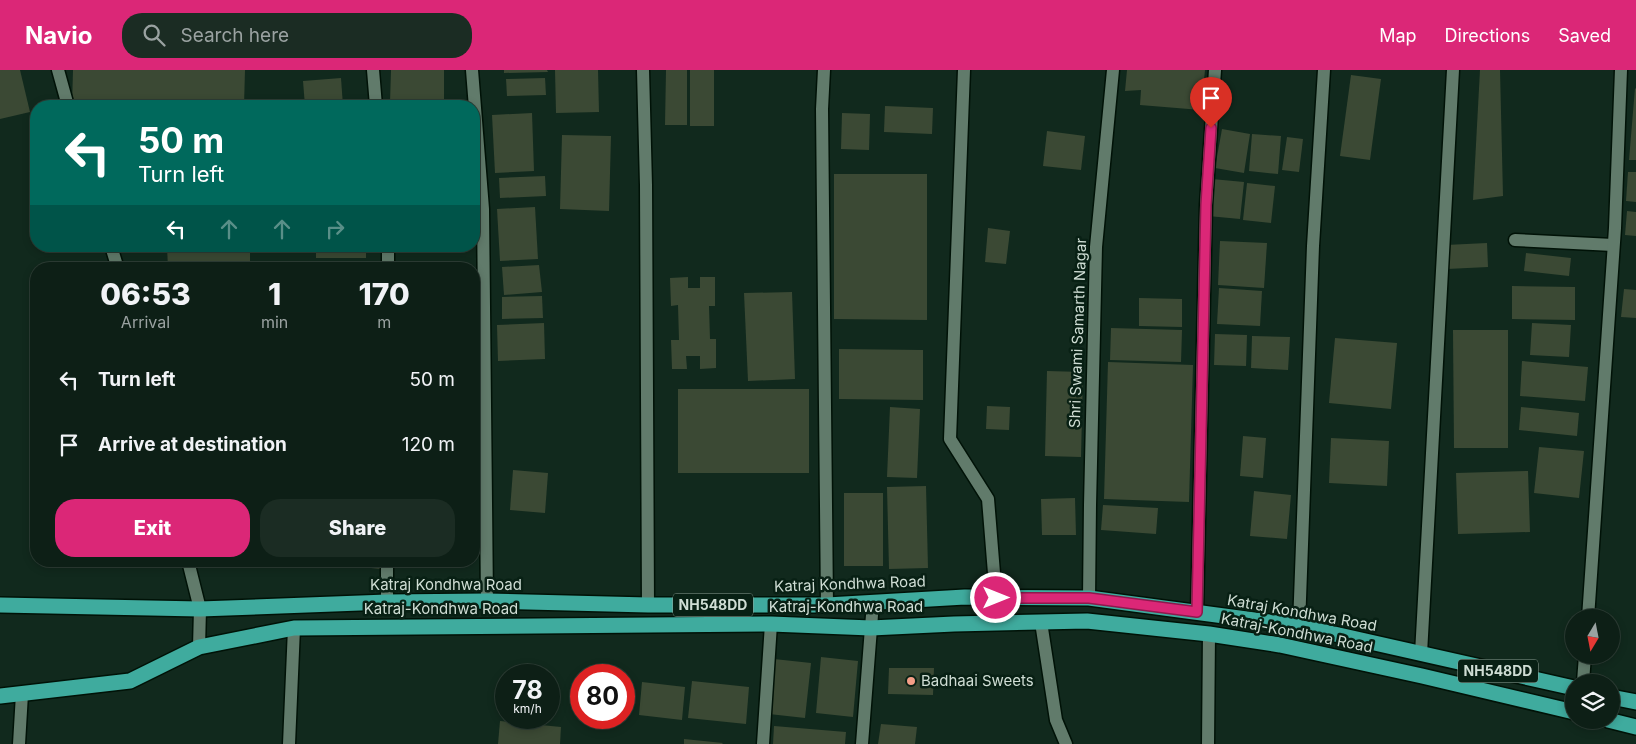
<!DOCTYPE html>
<html lang="en">
<head>
<meta charset="utf-8">
<style>
  :root { --surface:#0d1f16; --page:#1b2c23; --text:#f1f3f6; --muted:#9aa2a1; --line:#2d3d35; --accent:#db2777 }
  body { margin:0; font-family:Inter,sans-serif; background:var(--page); color:var(--text); height:100vh; display:flex; flex-direction:column; font-size:19px; white-space:nowrap }
  * { box-sizing:border-box; margin:0 }
  p { font-size:16px; color:var(--muted) }
  .icon { flex:none; width:28px; height:28px; fill:none; stroke:currentColor; stroke-width:2; stroke-linecap:round; stroke-linejoin:round }
  .map { position:relative; flex:1; overflow:hidden }
  .sheet { position:absolute; left:30px; top:192px; width:450px; height:305px; display:flex; flex-direction:column; background:var(--surface); border-radius:20px; box-shadow:0 2px 8px #0003,0 0 0 1px var(--line) }
  .sheet>* { flex:none }
  .hud { position:absolute; left:30px; top:30px; width:450px; height:152px; border-radius:20px; box-shadow:0 2px 8px #0003,0 0 0 1px var(--line); background:#00695c; color:#fff; overflow:hidden }
  .needle { width:32px; rotate:190deg }
  .controls { position:absolute; left:1565px; top:539px; display:grid; gap:10px }
  .controls a { display:grid; place-items:center; width:55px; height:55px; border-radius:50%; background:var(--surface); box-shadow:0 2px 8px #0003,0 0 0 1px var(--line); font-size:25px }
  .speed { position:absolute; left:495px; top:594px; display:flex; gap:10px; font-size:25px; font-weight:700; text-align:center }
  .speed>* { display:grid; place-content:center; width:65px; height:65px; border-radius:50%; background:var(--surface); box-shadow:0 2px 8px #0003,0 0 0 1px var(--line); line-height:1 }
  .speed small { font-size:12px; font-weight:400 }
  .speed .limit { border:8px solid #d22; background:#fff; color:#111 }
  .pin { position:absolute; display:grid; place-items:center; width:42px; height:42px; color:#fff; margin:-51px -21px; border-radius:50% 50% 50% 0; rotate:-45deg; box-shadow:0 0 5px #0007 }
  .pin .icon { rotate:45deg }
  .me { position:absolute; width:55px; margin:-28px; rotate:90deg; stroke-linejoin:round; filter:drop-shadow(0 0 4px #0008) }
  .turn { display:flex; align-items:center; gap:18px; height:105px; padding:0 25px; font-size:22px }
  .turn .icon { width:65px; height:65px; stroke-width:2.5 }
  .turn b { display:block; font-size:35px; line-height:42px }
  .lanes { display:flex; align-items:center; height:48px; padding:0 25px; background:#0003; justify-content:center; gap:25px; direction:ltr }
  .lanes .off { opacity:.35 }
  .eta { display:flex; justify-content:space-evenly; align-items:center; height:85px; text-align:center }
  .eta b { font-size:30px; font-weight:800; line-height:35px }
  .cta { display:flex; gap:10px; margin-top:auto; padding:10px 25px }
  .cta a { flex:1; height:58px; border-radius:20px; background:var(--accent); color:#fff; font-size:20px; font-weight:800; line-height:58px; text-align:center }
  .cta a+a { background:var(--page); color:var(--text) }
  ul { padding:0; list-style:none }
  li { display:flex; align-items:center; gap:15px; height:65px; padding:0 25px }
  li div { flex:1 }
  li b { display:block; font-size:19px }
  li em { font-style:normal }
  header { display:flex; align-items:center; gap:30px; box-sizing:border-box; height:70px; padding:0 25px; background:var(--accent); color:#fff }
  header strong { font-size:24px }
  nav { display:flex; gap:28px; margin-inline-start:auto; font-size:18px }
  .search { width:350px; height:45px; background:var(--page); display:flex; align-items:center; gap:12px; box-sizing:border-box; padding:0 18px; border-radius:20px; color:var(--muted); font-size:19px }
  .map>svg:first-child { display:block }
  .building { fill:#3b4934 }
  .lines { fill:none; stroke-linecap:round; stroke-linejoin:round }
  .minor-casing { stroke:#001207; stroke-width:15 }
  .highway-casing { stroke:#001207; stroke-width:18 }
  .minor { stroke:#617b6b; stroke-width:12 }
  .highway { stroke:#3fab9e; stroke-width:15 }
  .route-casing { stroke:#8e194d; stroke-width:12 }
  .route { stroke:#db2777; stroke-width:9 }
  .poi-dot { fill:#f49e87; stroke:#082014; stroke-width:2 }
  .labels { text-anchor:middle; stroke-width:5; stroke-linejoin:round; paint-order:stroke }
  .shield { fill:#082014; stroke:#93a49a; stroke-width:1 }
  .shield-label { font-size:14px; font-weight:bold; fill:#cfddd4 }
  .street-label { font-size:15px; fill:#cfddd4; stroke:#082014 }
  .poi-label { font-size:15px; fill:#cfddd4; stroke:#082014; text-anchor:start }
</style>
</head>
<body>
<header>
<strong>Navio</strong>
<div class="search"><svg class="icon" aria-label="search" viewBox="0 0 24 24"><circle cx="10" cy="10" r="6"/><path d="M15 15l6 6"/></svg>Search here</div>
<nav><a>Map</a><a>Directions</a><a>Saved</a></nav>
</header>
<div class="map">
<svg width="1636" height="674" viewBox="0 0 1636 674">
  <rect width="100%" height="100%" fill="#11291d"/>
  <g class="building">
    <path d="M0,0H20L30,42L0,49Z"/>
    <path d="M73,0H245L244,36H72Z"/>
    <path d="M391,0H444V34L390,33Z"/>
    <path d="M504,0H547L548,2L504,3Z"/>
    <path d="M555,0H598L599,42L556,43Z"/>
    <path d="M666,0H687V55H665Z"/>
    <rect x="690" y="0" width="24" height="56"/>
    <path d="M1127,0H1205L1201,40L1140,35L1141,20L1125,21Z"/>
    <path d="M1480,0H1500L1503,126L1473,130Z"/>
    <path d="M1351,5L1381,9L1370,90L1340,86Z"/>
    <path d="M341,8L343,36H305L303,11Z"/>
    <path d="M545,8L546,25L507,26L506,9Z"/>
    <path d="M1635,18L1636,19V90H1629Z"/>
    <path d="M885,36L933,38L932,64L884,62Z"/>
    <path d="M532,43L534,101L495,103L492,45Z"/>
    <path d="M842,43L870,44L869,80L841,79Z"/>
    <path d="M1222,59L1250,64L1244,103L1215,98Z"/>
    <path d="M1047,61L1085,66L1081,100L1043,96Z"/>
    <path d="M1252,64L1281,66L1278,104L1249,101Z"/>
    <path d="M562,65L611,66L609,141L560,139Z"/>
    <path d="M1287,67L1303,69L1299,102L1282,100Z"/>
    <path d="M1628,102H1636V132L1626,131Z"/>
    <path d="M834,104H927V250L834,249Z"/>
    <path d="M545,106L546,126L500,128L499,108Z"/>
    <path d="M1212,109L1244,112L1240,149L1208,146Z"/>
    <path d="M1247,113L1275,116L1271,153L1243,150Z"/>
    <path d="M535,137L538,189L500,191L497,139Z"/>
    <path d="M1627,141L1636,142V166L1625,165Z"/>
    <path d="M988,158L1010,161L1006,194L985,192Z"/>
    <path d="M1220,171L1267,173L1264,218L1218,215Z"/>
    <path d="M1487,173L1488,197L1447,199L1446,175Z"/>
    <path d="M167,176H250V199H168Z"/>
    <rect x="316" y="176" width="50" height="12"/>
    <path d="M1526,183L1571,188L1569,206L1524,201Z"/>
    <path d="M363,191V199H324V192Z"/>
    <path d="M539,195L542,222L504,225L502,197Z"/>
    <path d="M688,207V218H700V207H715V236H709L710,269H716V298L700,299V286H686L687,299H672L671,270H679L678,235L671,236L670,208Z"/>
    <path d="M1512,216L1575,217V250L1512,249Z"/>
    <path d="M1219,218L1262,221L1260,256L1217,254Z"/>
    <path d="M1624,219L1636,220V248L1621,247Z"/>
    <path d="M792,222L795,309L748,311L744,223Z"/>
    <path d="M542,226L543,248L502,249V227Z"/>
    <path d="M1139,228L1182,229V257L1139,256Z"/>
    <path d="M544,253L545,289L498,291L497,255Z"/>
    <path d="M1532,253L1571,255L1569,287L1530,285Z"/>
    <path d="M1111,258L1182,260L1181,292L1110,290Z"/>
    <path d="M1453,260H1508V378H1454Z"/>
    <path d="M1215,264L1247,265L1246,296L1214,295Z"/>
    <path d="M1252,266L1290,267L1288,300L1251,298Z"/>
    <path d="M1335,268L1397,273L1391,339L1329,333Z"/>
    <path d="M839,279L923,280V330L839,329Z"/>
    <path d="M1522,291L1588,297L1585,331L1520,326Z"/>
    <path d="M1108,292L1193,295L1189,432L1104,429Z"/>
    <path d="M1047,301L1083,302L1081,387L1045,386Z"/>
    <rect x="678" y="319" width="131" height="84"/>
    <path d="M987,336L1010,337L1009,360L986,359Z"/>
    <path d="M890,337L920,339L917,408L887,407Z"/>
    <path d="M1521,337L1579,343L1577,366L1519,360Z"/>
    <path d="M1243,366L1266,368L1263,408L1240,406Z"/>
    <path d="M1331,368L1389,371L1387,416L1329,413Z"/>
    <path d="M1539,377L1584,381L1579,428L1534,423Z"/>
    <path d="M513,400L548,403L545,443L510,440Z"/>
    <path d="M1528,401L1530,462L1458,464L1456,403Z"/>
    <path d="M926,416L928,498L889,499L887,417Z"/>
    <path d="M1254,421L1291,425L1287,469L1250,466Z"/>
    <rect x="844" y="423" width="39" height="73"/>
    <path d="M1075,428L1076,465H1042L1041,429Z"/>
    <path d="M1103,435L1158,438L1156,464L1101,460Z"/>
    <path d="M334,491H381L380,499L334,494Z"/>
    <path d="M821,587L858,591L853,647L816,643Z"/>
    <path d="M774,589L811,593L805,648L769,644Z"/>
    <path d="M889,598H934L933,625L888,624Z"/>
    <path d="M692,611L749,617L746,654L688,648Z"/>
    <path d="M642,612L685,617L682,650L639,645Z"/>
    <path d="M500,651L561,657L560,674H498Z"/>
    <path d="M881,654L917,657L915,674H878Z"/>
    <path d="M774,656L846,662L845,674H773Z"/>
    <path d="M684,669L723,673L722,674H684Z"/>
  </g>
  <g class="lines">
    <g class="minor-casing">
      <g id="minor">
        <path d="M58,0L68,36"/>
        <path d="M373,0L376,36"/>
        <path d="M472,0L483,139L487,531"/>
        <path d="M643,0L646,115L648,535"/>
        <path d="M824,0L822,39L827,535"/>
        <path d="M964,0L950,369L988,429L996,528"/>
        <path d="M1515,170L1613,175"/>
        <path d="M111,176L118,199"/>
        <path d="M388,176V199"/>
        <path d="M188,491L200,539L199,577"/>
        <path d="M1089,528L1090,435L1096,177L1113,0"/>
        <path d="M387,532V491"/>
        <path d="M1197,542L1206,135L1215,0"/>
        <path d="M1588,548L1615,158L1621,0"/>
        <path d="M1041,552L1056,650L1066,674"/>
        <path d="M1299,556L1313,176L1324,0"/>
        <path d="M1421,584L1453,0"/>
        <path d="M1583,612L1585,585"/>
        <path d="M19,674L22,624"/>
        <path d="M289,674L294,558"/>
        <path d="M763,674L771,554"/>
        <path d="M862,674L873,532"/>
        <path d="M1208,674L1209,564"/>
      </g>
    </g>
    <g class="highway-casing">
      <g id="highway">
        <path d="M0,535L200,539L387,532L487,531L648,535H827L965,527L1089,528L1299,556L1574,618"/>
        <path d="M0,626L130,611L199,577L294,558L771,554L871,558L954,554L1087,551L1209,564L1280,575L1422,606L1574,642"/>
        <path d="M1611,627L1636,632"/>
        <path d="M1608,650L1636,657"/>
      </g>
    </g>
    <use href="#minor" class="minor"/>
    <use href="#highway" class="highway"/>
  </g>
  <g class="lines">
    <g class="route-casing">
      <path id="route" d="M996,528H1089L1197,542L1206,135L1211,58"/>
    </g>
    <use href="#route" class="route"/>
  </g>
  <circle class="poi-dot" cx="911" cy="611" r="5"/>
  <g class="labels">
    <g class="shield">
      <rect x="673" y="523.5" width="80" height="23" rx="4"/>
      <rect x="1458" y="589.5" width="80" height="23" rx="4"/>
    </g>
    <g class="shield-label">
      <text x="713" y="540">NH548DD</text>
      <text x="1498" y="606">NH548DD</text>
    </g>
    <g class="street-label">
      <text transform="translate(1078 263) rotate(-88)" y="5">Shri Swami Samarth Nagar</text>
      <text transform="translate(850 514) rotate(-2)" y="5">Katraj Kondhwa Road</text>
      <text x="446" y="520">Katraj Kondhwa Road</text>
      <text x="846" y="542">Katraj-Kondhwa Road</text>
      <text x="441" y="544">Katraj-Kondhwa Road</text>
      <text transform="translate(1302 543) rotate(10)" y="5">Katraj Kondhwa Road</text>
      <text transform="translate(1297 563) rotate(11)" y="5">Katraj-Kondhwa Road</text>
    </g>
    <g class="poi-label">
      <text x="921" y="616">Badhaai Sweets</text>
    </g>
  </g>
</svg>
<div class="controls">
<a><svg class="needle" viewBox="-14 -14 28 28"><path d="M0-13l5 13h-10z" fill="#e53935"/><path d="M0 13l5-13h-10z" fill="#9aa2a1"/></svg></a>
<a><svg class="icon" aria-label="layers" viewBox="0 0 24 24"><path d="M12 4l9 5-9 5-9-5zM3 14l9 5 9-5"/></svg></a>
</div>
<div class="speed"><div>78<small>km/h</small></div><div class="limit">80</div></div>
<div class="pin" style="left:1211px;top:58px;background:#d93025"><svg class="icon" aria-label="arrive" viewBox="0 0 24 24"><path d="M6 21V4h12l-3 4 3 4H6"/></svg></div>
<svg class="me" style="left:996px;top:528px" viewBox="-20 -20 40 40"><circle r="17" fill="#db2777" stroke="#fff" stroke-width="3"/><path d="M0-11L8 9 0 5-8 9z" fill="#fff"/></svg>
<div class="hud">
<div class="turn"><svg class="icon" aria-label="left" viewBox="0 0 24 24"><path d="M17 20v-9H6M10 6l-5 5 5 5"/></svg><div><b>50 m</b>Turn left</div></div>
<div class="lanes"><svg class="icon" aria-label="left" viewBox="0 0 24 24"><path d="M17 20v-9H6M10 6l-5 5 5 5"/></svg><svg class="icon off" aria-label="ahead" viewBox="0 0 24 24"><path d="M12 20V5M6 11l6-6 6 6"/></svg><svg class="icon off" aria-label="ahead" viewBox="0 0 24 24"><path d="M12 20V5M6 11l6-6 6 6"/></svg><svg class="icon off" aria-label="right" viewBox="0 0 24 24"><path d="M7 20v-9h11M14 6l5 5-5 5"/></svg></div>
</div>
<section class="sheet">
<div class="eta">
<div><b>06:53</b><p>Arrival</p></div>
<div><b>1</b><p>min</p></div>
<div><b>170</b><p>m</p></div>
</div>
<ul>
<li><svg class="icon" aria-label="left" viewBox="0 0 24 24"><path d="M17 20v-9H6M10 6l-5 5 5 5"/></svg><div><b>Turn left</b></div><em>50 m</em></li>
<li><svg class="icon" aria-label="arrive" viewBox="0 0 24 24"><path d="M6 21V4h12l-3 4 3 4H6"/></svg><div><b>Arrive at destination</b></div><em>120 m</em></li>
</ul>
<div class="cta"><a>Exit</a><a>Share</a></div>
</section>
</div>
</body>
</html>
